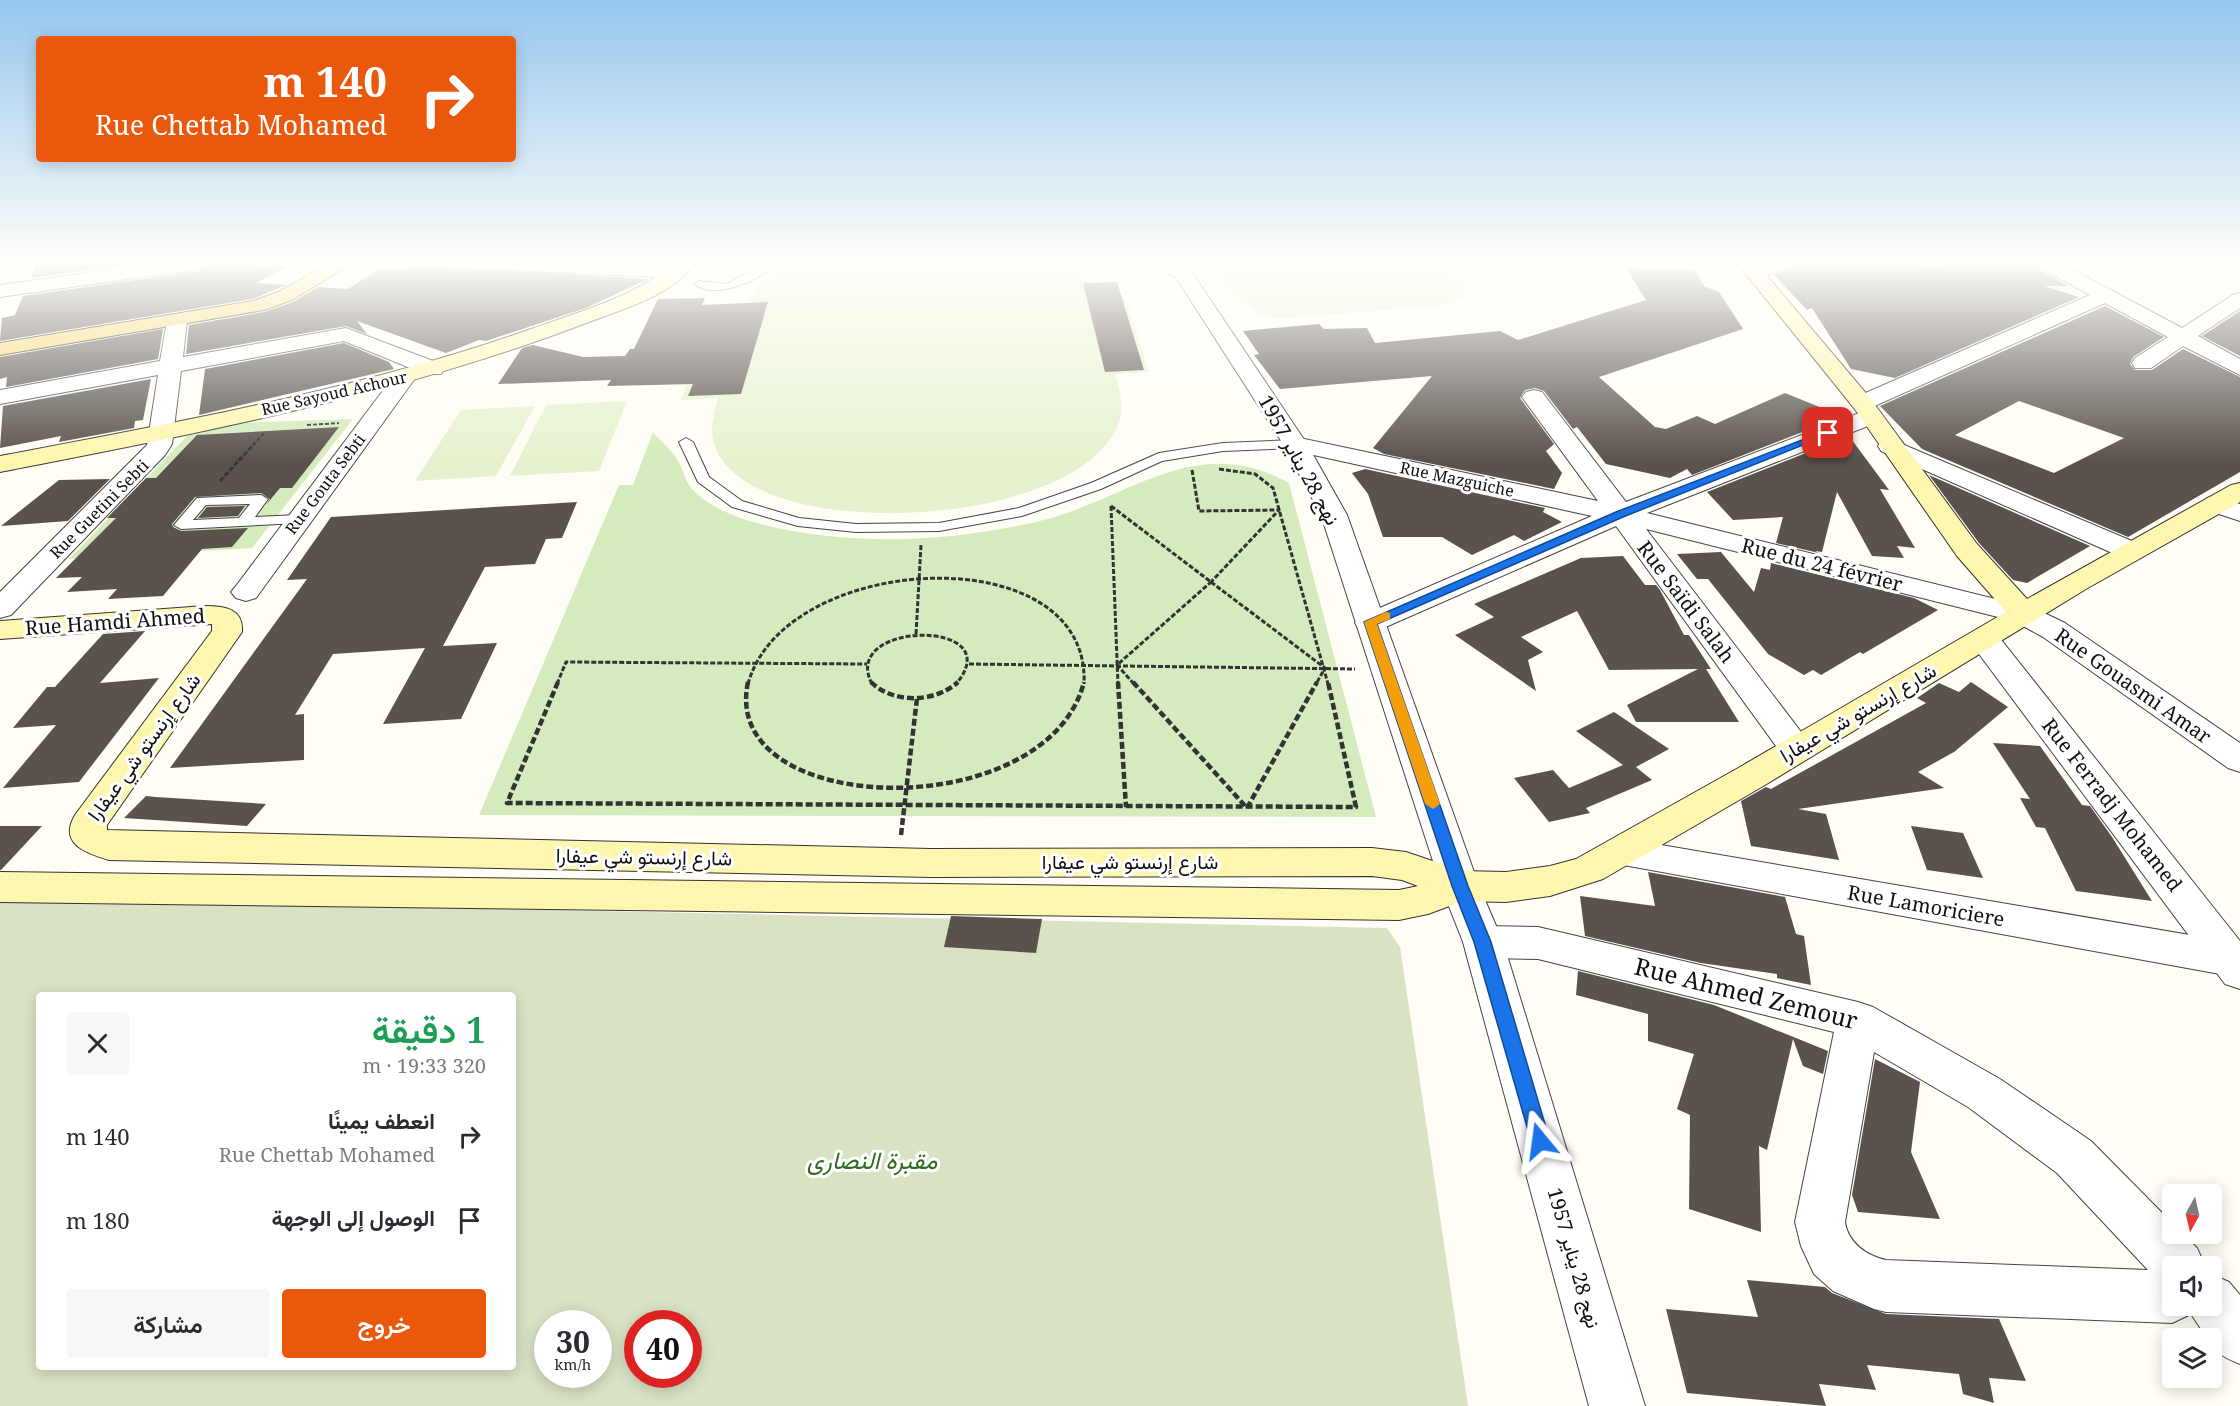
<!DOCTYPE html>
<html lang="ar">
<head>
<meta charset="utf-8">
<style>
  :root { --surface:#fff; --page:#f7f7f7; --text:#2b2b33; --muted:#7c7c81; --accent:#ea580c }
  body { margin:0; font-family:"Noto Serif",Vazirmatn,serif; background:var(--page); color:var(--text); direction:rtl; height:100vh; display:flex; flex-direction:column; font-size:22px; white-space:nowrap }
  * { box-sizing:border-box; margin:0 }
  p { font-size:20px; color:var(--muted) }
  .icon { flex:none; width:33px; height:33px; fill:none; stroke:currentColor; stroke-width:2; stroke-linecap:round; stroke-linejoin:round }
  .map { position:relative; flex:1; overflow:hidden; direction:ltr }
  .panel { position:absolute; left:36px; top:992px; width:480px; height:378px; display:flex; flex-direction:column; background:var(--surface); border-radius:6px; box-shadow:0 3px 15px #0003; direction:rtl }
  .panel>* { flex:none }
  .top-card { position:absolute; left:36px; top:36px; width:480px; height:126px; border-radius:6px; box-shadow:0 3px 15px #0003; direction:rtl; background:#ea580c; color:#fff; overflow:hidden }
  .needle { width:39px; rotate:188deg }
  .controls { position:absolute; left:2162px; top:1184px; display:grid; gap:12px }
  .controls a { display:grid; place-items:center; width:60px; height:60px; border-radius:6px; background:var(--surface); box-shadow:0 3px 15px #0003; font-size:30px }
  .speed { position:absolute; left:534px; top:1310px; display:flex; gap:12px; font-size:30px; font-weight:700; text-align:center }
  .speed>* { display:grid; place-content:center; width:78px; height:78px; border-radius:50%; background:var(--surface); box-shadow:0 3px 15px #0003; line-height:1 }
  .speed small { font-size:15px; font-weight:400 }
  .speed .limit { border:9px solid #d22; background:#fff; color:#111 }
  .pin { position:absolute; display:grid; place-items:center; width:51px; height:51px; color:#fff; margin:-26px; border-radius:12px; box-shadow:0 3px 9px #0006 }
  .me { position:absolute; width:66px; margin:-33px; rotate:344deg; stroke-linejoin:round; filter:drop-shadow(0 0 4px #0008) }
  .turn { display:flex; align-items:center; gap:21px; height:126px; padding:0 30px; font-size:27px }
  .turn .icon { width:78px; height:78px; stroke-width:2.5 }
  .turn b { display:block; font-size:42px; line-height:51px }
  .round { display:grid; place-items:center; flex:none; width:63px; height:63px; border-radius:6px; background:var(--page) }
  .headline { display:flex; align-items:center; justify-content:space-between; height:102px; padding:0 30px }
  h1 { font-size:36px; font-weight:600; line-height:45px; color:#1e9e55 }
  .button { display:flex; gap:12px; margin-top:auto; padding:12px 30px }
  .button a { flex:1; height:69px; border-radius:6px; background:var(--accent); color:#fff; font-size:24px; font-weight:600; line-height:69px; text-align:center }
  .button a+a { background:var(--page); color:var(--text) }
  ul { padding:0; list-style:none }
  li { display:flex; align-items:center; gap:18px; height:84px; padding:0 30px }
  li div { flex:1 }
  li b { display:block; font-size:22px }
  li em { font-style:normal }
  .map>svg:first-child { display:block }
  .green { fill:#d5ebbd }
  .cemetery { fill:#d9e3c4; fill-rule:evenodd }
  .pitch { fill:#e6f2cf }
  .building { fill:#5a524d; fill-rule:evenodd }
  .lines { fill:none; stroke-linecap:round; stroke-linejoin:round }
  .service-casing { stroke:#444; stroke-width:2 }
  .minor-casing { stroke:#444; stroke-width:2 }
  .tertiary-casing { stroke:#444; stroke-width:2 }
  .secondary-casing { stroke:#333; stroke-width:2 }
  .primary-casing { stroke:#222; stroke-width:2 }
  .path-far2 { stroke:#333; stroke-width:2; stroke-dasharray:4 2; stroke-linecap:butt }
  .path-far1 { stroke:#333; stroke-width:3; stroke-dasharray:5 2; stroke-linecap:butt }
  .path { stroke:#333; stroke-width:4.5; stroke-dasharray:7 3; stroke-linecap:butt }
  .service { fill:#fff; fill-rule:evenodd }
  .minor { fill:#fff; fill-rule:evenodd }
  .tertiary { fill:#fff; fill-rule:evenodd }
  .secondary { fill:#fff6b0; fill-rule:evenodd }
  .primary { fill:#f9d66b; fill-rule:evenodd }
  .route { fill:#1a73e8; stroke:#114b97; stroke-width:1.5 }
  .slow { fill:#f59e0b }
  .labels { text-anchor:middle; stroke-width:6; stroke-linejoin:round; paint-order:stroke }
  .far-street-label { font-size:16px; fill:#111; stroke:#fff }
  .street-label { font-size:20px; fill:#111; stroke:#fff }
  .near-street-label { font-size:24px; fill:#111; stroke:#fff }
  .near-park-label { font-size:24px; font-style:italic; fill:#2f6b1f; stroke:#fff }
</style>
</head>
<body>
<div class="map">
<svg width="2240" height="1406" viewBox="0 0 2240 1406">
  <rect width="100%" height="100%" fill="#fffdf5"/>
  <g class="green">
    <path d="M353,419L252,548L69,559L189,434L233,423Z"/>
    <path d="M653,432C660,441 671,449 677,459C684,469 684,482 694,491C719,516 764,526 798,532C877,545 957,540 1036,522C1128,501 1193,430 1289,483L1376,817L479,815L619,485H633Z"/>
  </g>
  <path class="cemetery" d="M0,898L1387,928L1400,947L1468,1406H0ZM39,994H513V1366H39ZM548,1323H598V1374H548ZM638,1323H688V1374H638Z"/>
  <g class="pitch">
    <path d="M786,263H1073L1089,280L1098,299L1126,298L1149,372L1115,374C1119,389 1124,404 1120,419C1086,533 735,548 713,439C710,425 715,411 718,398L681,400L713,314L745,313C753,290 765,275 786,263Z"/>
    <path d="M1250,263H1436L1462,277L1467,287C1462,301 1451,304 1437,306L1275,319C1249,314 1239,300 1223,280L1224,273L1230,268Z"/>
    <path d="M627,401L599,471L510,476L546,405Z"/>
    <path d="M535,406L496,476L415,481L461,410Z"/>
  </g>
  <g class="building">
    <path d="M37,263H143L31,278Z"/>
    <path d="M210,263L286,267L256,283L286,285L252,299L0,341L2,318L15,315L23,296L199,271Z"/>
    <path d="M1801,263H1913L1918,266L2035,263L2038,269L2068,286H2044L2079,297L1895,378L1851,369L1812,308L1807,310L1774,275Z"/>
    <path d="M414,265L648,279L586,308L486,341L479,340L446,353L357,321L367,334L346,326L186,354L189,325L264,312L293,302L318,287L348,289L379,269L406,270Z"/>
    <path d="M1626,268L1695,270L1704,286L1719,292L1743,329L1599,377L1655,427L1666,429L1697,416L1715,424L1785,393L1822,408L1804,416L1823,424L1692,475L1687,469L1670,478L1606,464L1577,427L1573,429L1544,391L1535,388L1525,390L1520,398L1554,444L1546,451L1562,473L1554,489L1384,454L1373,448L1432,376L1280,389L1254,355L1259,354L1243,331L1319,324L1324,329L1367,328L1375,343L1500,331L1518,340L1646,300Z"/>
    <path d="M1117,282L1144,370L1105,372L1083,283Z"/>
    <path d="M705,298L702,305L768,302L741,394L688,396L693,384L607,386L611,380L498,384L522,348L533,345L583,357L625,356L630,349H634L658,299Z"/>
    <path d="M2105,306L2164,337L2133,357L2130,364L2135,370H2152L2183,349L2240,377V472L2128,537L1922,449L1880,406ZM2019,401L2124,438L2054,473L1955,435Z"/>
    <path d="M2240,311V356L2202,336Z"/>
    <path d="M163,329L158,359L6,387L7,377L0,379V357Z"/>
    <path d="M344,343L389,362L394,369L199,415L205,369Z"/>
    <path d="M151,379L143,420L135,421L134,428L59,442L61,436L0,448L3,406Z"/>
    <path d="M339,427L292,488H280L266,505L270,499L261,493L195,497L172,524L173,527L181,531L248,528L232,547L202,549L163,596L108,599L117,589L67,592L82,577L56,578L116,518H107L146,478H156L197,435Z"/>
    <path d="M1849,436L1889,490L1880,489L1915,548L1897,546L1904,558L1872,556L1837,492L1822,552L1815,551L1819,553L1776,543L1783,517L1733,520L1707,492Z"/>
    <path d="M1365,469L1545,508L1543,512L1562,522L1524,541L1514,535L1472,555L1442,537H1383L1368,494L1352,473Z"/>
    <path d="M1929,475L2090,546L2027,583L2013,580L1979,543Z"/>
    <path d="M110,479L68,521L1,526L59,480Z"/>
    <path d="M577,502L562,538L546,539L535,564L485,567L443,646L497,643L461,719L383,724L425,648L333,654L295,715L304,714V760L170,768L307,579L287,580L331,517Z"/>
    <path d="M245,506L238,516L198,518L207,507Z"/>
    <path d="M1721,552L1754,592L1761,568L1770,570L1771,563L1914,598L1938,610L1863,654L1860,652L1821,675L1813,670L1804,675L1768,654L1708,579H1697L1677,554Z"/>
    <path d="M1623,556L1645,585H1656L1660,590L1684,635H1689L1711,669H1706L1739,722H1636L1627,705L1698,669L1609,670L1577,611L1521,637L1543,652L1528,660L1536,691L1455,635L1494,617L1474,604L1581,558Z"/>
    <path d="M145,631L100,683L159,678L79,782L3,788L56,725L13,728L47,687H55L103,634Z"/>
    <path d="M1971,682L2008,707L1954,752L1918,772L1944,788L1798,809L1826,814L1839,860L1751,846L1741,801L1766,787L1771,789L1926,703L1917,698L1939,683L1959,692Z"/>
    <path d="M1614,712L1669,749L1636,767L1652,780L1586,808L1590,813L1549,822L1514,778L1553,770L1569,788L1623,765L1576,731Z"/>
    <path d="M1993,743L2040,746L2082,805L2090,806L2112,837L2152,901L2076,891L2045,828L2036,827L2020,798L2030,799Z"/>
    <path d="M146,796L156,797L266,804L247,826L124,818Z"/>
    <path d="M0,826H42L1,870H0Z"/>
    <path d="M1911,826L1963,833L1983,878L1927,870Z"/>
    <path d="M1648,872L1785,897L1796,934L1804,936L1811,985L1777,978V974L1701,963L1585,936L1580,896L1655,906Z"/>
    <path d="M951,916L1042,919L1036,953L944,947Z"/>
    <path d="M1578,971L1714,1005L1828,1051L1823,1074L1803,1066L1793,1039L1767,1150L1759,1146L1761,1232L1689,1209L1690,1115L1677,1109L1694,1054L1648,1041V1014L1576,995Z"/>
    <path d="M1875,1059L1920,1082L1911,1152L1940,1219L1858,1212L1852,1195Z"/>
    <path d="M1747,1280L1825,1287L1832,1293L1886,1314L1999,1319L2026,1381L1989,1378L1994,1403L1963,1394L1959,1374L1867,1365L1876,1390L1819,1384L1826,1406L1687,1393L1666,1309L1758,1317Z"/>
  </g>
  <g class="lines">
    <g class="service-casing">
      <g id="service">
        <path d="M766,263H779C761,279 716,301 694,284L699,281L727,284Z"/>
        <path d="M686,438L693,442L709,477L742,501L799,518L856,524L939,523L1019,508L1091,483L1159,453L1223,443L1295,440L1302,444L1295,448L1223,451L1162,461L1101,489L1022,516L939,531L856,532L798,526L732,507L698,482L679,442Z"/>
        <path d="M261,495L268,499L255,517L299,515L306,519L299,523L181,529L174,525L197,498ZM250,504L239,518L193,520L206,505Z"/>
      </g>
    </g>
    <g class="minor-casing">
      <g id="minor">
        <path d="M159,263H208L199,269L0,297V285Z"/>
        <path d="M484,263H608L677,266L687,272L677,278L493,269Z"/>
        <path d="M1767,263H1793L1791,267L1754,280L1744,274L1747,270Z"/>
        <path d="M2037,263H2060L2182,328L2233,295L2240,293V308L2198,336L2240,359V375L2183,346L2151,368H2135L2132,363L2135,358L2168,337L2105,303L1870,408H1854L1850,403L1854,398L2090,295L2039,267Z"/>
        <path d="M177,315L184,317L187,321L183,357L346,328L441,364L444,369L441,374H425L344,341L181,371L172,444L165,455L11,615L0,618V592L147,445L158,375L0,404V390L160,361L167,321L170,317Z"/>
        <path d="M405,370L413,372L416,377L256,598L246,601L236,598L231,592L236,586L397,372Z"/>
        <path d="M1534,390L1542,392L1626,502L1862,412H1878L1882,417L1878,422L1647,513L2036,609L2065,623L2240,743V772L2228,768L2043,637L2014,621L1646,529L1808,741L1813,749L1808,757L1796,761L1784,757L1616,526L1381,629L1370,632L1359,629L1355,623L1359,617L1592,516L1286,449L1283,444L1286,439L1295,437L1598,501L1522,397L1526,392Z"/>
        <path d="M1890,439L2139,544L2143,550L2139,556L2129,558L2119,556L1881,451L1878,446L1881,441Z"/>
        <path d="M2216,496L2240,504V521L2207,510L2203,504L2207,498Z"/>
        <path d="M1620,838L2231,942L2240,945V973L2231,976L1607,862L1601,852L1607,842Z"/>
        <path d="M1483,926L1538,927L1858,1002L1873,1007L2000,1079L2091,1141L2172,1223V1233H2182L2197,1248L2205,1266H2172V1305H2211V1274L2229,1282L2240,1295V1364C2228,1359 2212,1353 2211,1338H2207L2191,1314L2172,1323L1886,1312L1874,1309L1833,1291L1814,1274L1801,1246L1795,1222L1834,1032L1538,959L1483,958L1469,953L1463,942L1469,931ZM1874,1052L1968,1107L2057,1173L2148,1270L1886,1260C1867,1256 1848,1243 1845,1222Z"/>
      </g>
    </g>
    <g class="tertiary-casing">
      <g id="tertiary">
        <path d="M1152,263H1175L1191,271L1307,444L1347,515L1479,886L1503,942L1645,1406H1589L1463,942L1441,886L1321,515L1283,444L1177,279Z"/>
        <path d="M1984,630L1995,632L2240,941V989L2225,984L1973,646L1969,639L1973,632Z"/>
      </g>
    </g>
    <g class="secondary-casing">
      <g id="secondary">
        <path d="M675,263H695C674,295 623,309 589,322C399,395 199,433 0,472V456C179,422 358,390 531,329C579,312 634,297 675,263Z"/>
        <path d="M1737,263H1756L1870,398L1977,544L2027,599L2231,485L2240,483V502L2086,589L1765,785L1603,879L1550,896L1506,902L1463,901L1428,914L1399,920L0,902V872L1399,890L1418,886L1402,880L1372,876L931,877L109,860C86,853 58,844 75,815L212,631V624L0,639V621L205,606C225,606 244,609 242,632L107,825V830L931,849L1372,848L1406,852L1462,871L1506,872L1550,866L1576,859L1740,767L2006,612L1957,556L1854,408Z"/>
      </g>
    </g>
    <g class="primary-casing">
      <path id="primary" d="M330,263H353L292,300L264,310L0,355V343L253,301L278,292Z"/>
    </g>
    <g class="path-far2">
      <path d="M307,425L339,423"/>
      <path d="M253,445L264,433"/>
    </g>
    <g class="path-far1">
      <path d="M1219,469L1255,474L1273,488L1328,684"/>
      <path d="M1192,470L1199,511L1279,510L1211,582"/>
      <path d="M220,481L254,444"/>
      <path d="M1111,506L1211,582"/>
      <path d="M1111,506L1118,684"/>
      <path d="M1211,582L1325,668L1316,684"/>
      <path d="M916,634L921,545"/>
      <path d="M969,664L1355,669"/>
      <path d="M557,684L566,662L867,664"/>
      <path d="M748,684C784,551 1091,535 1084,684"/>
      <path d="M872,684C838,620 1012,618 956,684"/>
      <path d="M1134,684L1117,665L1211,582"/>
    </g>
    <g class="path">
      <path d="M558,682L507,803L1356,807L1328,682"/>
      <path d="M748,682C718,819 1047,827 1084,682"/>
      <path d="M871,682C893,704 935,703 958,682"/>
      <path d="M1118,682L1126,807"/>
      <path d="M1133,682L1247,808L1317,682"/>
      <path d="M901,835L917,698"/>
    </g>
    <use href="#service" class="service"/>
    <use href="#minor" class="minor"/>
    <use href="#tertiary" class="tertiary"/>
    <use href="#secondary" class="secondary"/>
    <use href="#primary" class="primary"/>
  </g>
  <linearGradient id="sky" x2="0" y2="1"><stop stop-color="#95c6ee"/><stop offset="0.57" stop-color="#fffefa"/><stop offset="1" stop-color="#fffefa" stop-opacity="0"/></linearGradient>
  <rect width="2240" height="460" fill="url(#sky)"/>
  <path class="route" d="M1825,431L1833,433L1623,517L1377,624L1468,886L1491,942L1550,1141L1547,1148L1540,1150L1533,1148L1474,942L1452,886L1364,622L1616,512Z"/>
  <path class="slow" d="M1386,612L1390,613V619L1377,624L1440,804L1433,809L1425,804L1364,622Z"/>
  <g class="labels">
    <g class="far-street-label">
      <text transform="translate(334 393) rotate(-13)" y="6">Rue Sayoud Achour</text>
      <text transform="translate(1457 479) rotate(12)" y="6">Rue Mazguiche</text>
      <text transform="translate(325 484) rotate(-53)" y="6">Rue Gouta Sebti</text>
      <text transform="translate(99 509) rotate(-45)" y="6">Rue Guetini Sebti</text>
    </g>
    <g class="street-label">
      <text transform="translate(1299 460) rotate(61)" y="7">نهج 28 يناير 1957</text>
      <text transform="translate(1822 565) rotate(14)" y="7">Rue du 24 février</text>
      <text transform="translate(1686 602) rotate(53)" y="7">Rue Saïdi Salah</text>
      <text transform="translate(115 622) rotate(-4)" y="7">Rue Hamdi Ahmed</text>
      <text transform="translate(2133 686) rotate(35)" y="7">Rue Gouasmi Amar</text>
      <text transform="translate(1858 713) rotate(-30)" y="7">شارع إرنستو شي عيفارا</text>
      <text transform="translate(144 747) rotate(-54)" y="7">شارع إرنستو شي عيفارا</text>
      <text transform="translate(2112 805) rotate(52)" y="7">Rue Ferradj Mohamed</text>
      <text transform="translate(644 857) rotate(1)" y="7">شارع إرنستو شي عيفارا</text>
      <text x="1130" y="869">شارع إرنستو شي عيفارا</text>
      <text transform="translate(1926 906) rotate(10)" y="7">Rue Lamoriciere</text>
      <text transform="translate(1574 1258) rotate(74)" y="7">نهج 28 يناير 1957</text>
    </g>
    <g class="near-street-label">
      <text transform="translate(1746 994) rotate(14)" y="8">Rue Ahmed Zemour</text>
    </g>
    <g class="near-park-label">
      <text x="872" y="1169">مقبرة النصارى</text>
    </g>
  </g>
</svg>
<div class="controls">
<a><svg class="needle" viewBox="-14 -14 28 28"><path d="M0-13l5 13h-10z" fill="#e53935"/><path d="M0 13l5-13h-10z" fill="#7c7c81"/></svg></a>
<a><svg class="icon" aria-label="sound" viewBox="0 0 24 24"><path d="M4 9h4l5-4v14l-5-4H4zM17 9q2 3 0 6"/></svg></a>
<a><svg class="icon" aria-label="layers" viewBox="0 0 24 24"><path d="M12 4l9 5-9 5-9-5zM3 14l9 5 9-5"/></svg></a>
</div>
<div class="speed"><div>30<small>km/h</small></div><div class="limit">40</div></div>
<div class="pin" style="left:1828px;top:433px;background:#d93025"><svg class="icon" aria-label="arrive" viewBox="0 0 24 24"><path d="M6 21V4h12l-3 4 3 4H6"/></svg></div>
<svg class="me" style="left:1540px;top:1141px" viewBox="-20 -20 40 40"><path d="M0-17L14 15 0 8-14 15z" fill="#1a73e8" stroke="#fff" stroke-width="4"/></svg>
<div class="top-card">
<div class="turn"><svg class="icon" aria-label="right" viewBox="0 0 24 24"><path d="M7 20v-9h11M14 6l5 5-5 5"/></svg><div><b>140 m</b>Rue Chettab Mohamed</div></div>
</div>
<section class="panel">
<div class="headline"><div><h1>1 دقيقة</h1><p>320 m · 19:33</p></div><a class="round"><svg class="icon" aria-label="close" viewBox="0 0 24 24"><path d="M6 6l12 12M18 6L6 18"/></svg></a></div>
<ul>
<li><svg class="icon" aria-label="right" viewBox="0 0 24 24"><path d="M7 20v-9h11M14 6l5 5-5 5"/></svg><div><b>انعطف يمينًا</b><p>Rue Chettab Mohamed</p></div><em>140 m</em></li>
<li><svg class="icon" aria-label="arrive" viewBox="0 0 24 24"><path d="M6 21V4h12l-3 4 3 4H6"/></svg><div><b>الوصول إلى الوجهة</b></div><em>180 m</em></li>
</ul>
<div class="button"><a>خروج</a><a>مشاركة</a></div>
</section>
</div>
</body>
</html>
